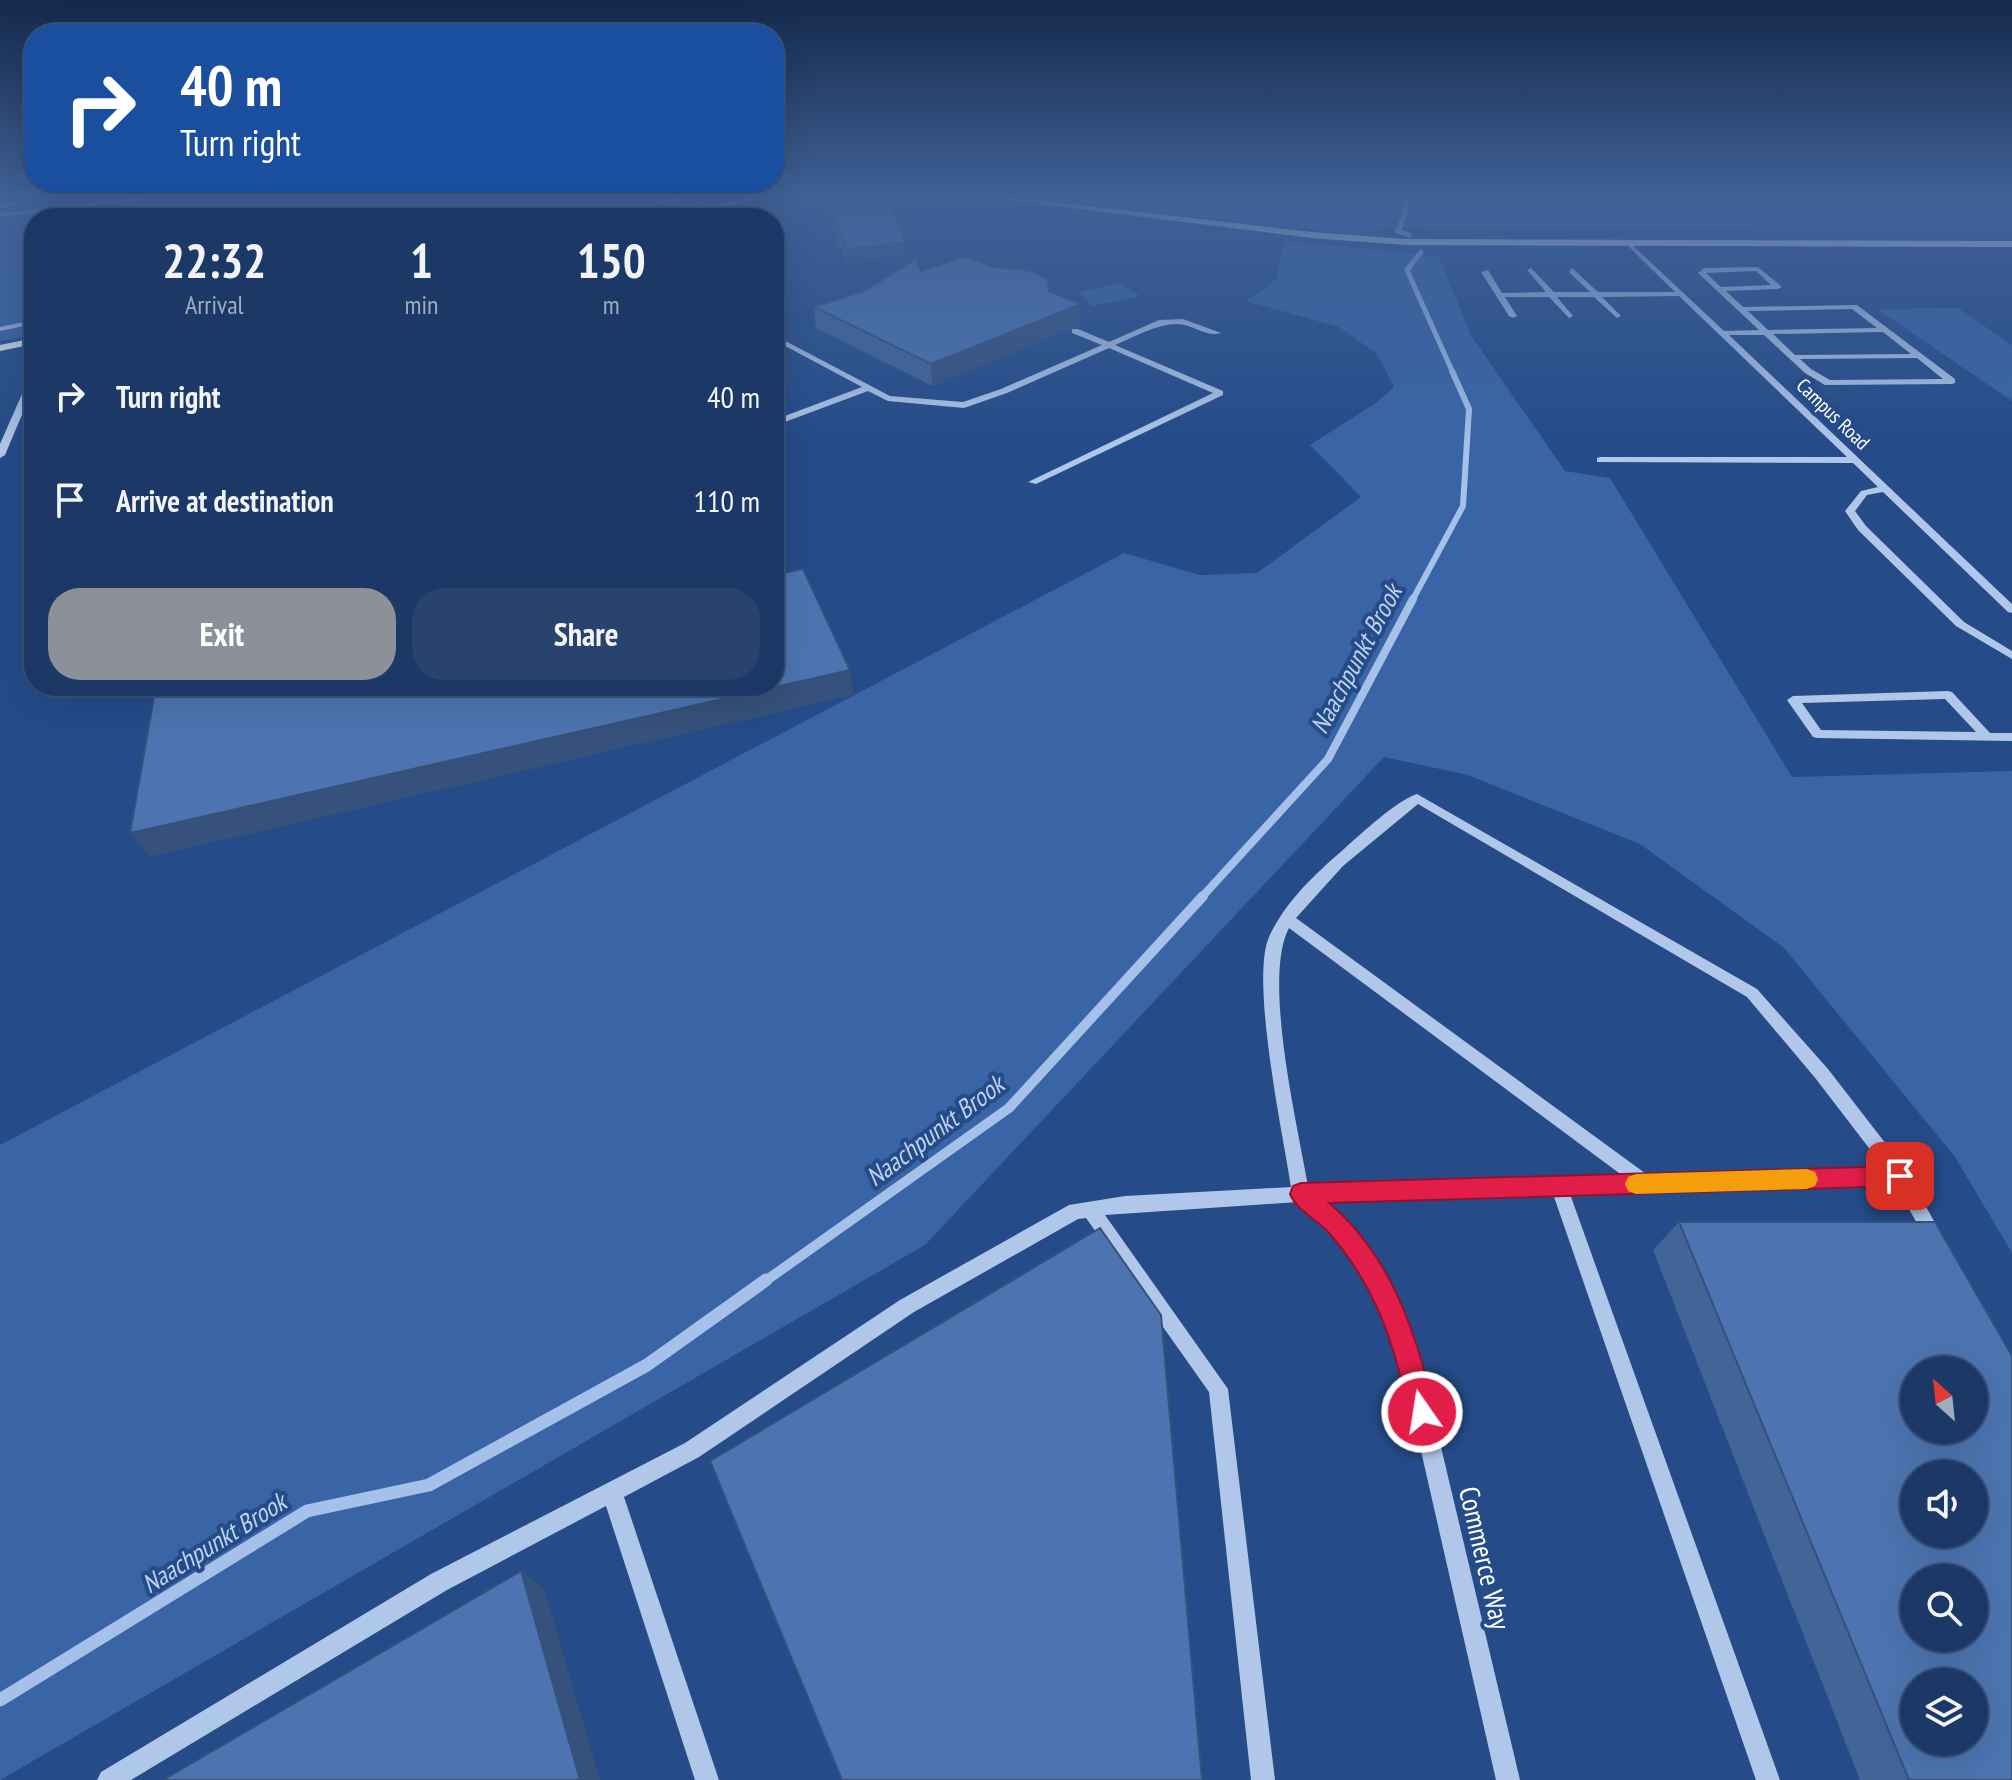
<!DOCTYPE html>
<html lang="en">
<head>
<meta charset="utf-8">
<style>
  :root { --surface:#1c3866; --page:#29436f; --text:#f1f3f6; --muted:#a0acbf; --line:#3a527a; --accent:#8c9099 }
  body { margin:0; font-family:"PT Sans Narrow",sans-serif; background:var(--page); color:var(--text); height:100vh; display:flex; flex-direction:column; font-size:30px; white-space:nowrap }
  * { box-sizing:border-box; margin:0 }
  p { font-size:26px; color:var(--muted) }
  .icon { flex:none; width:44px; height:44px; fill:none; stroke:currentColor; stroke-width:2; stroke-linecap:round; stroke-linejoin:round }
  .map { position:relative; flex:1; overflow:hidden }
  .side { position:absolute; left:24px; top:208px; width:760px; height:488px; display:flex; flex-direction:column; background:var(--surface); border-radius:32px; box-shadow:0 8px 32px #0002,0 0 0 2px var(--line) }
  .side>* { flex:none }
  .hud { position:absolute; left:24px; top:24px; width:760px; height:168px; border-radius:32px; box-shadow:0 8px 32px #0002,0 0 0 2px var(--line); background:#1a4fa0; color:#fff; overflow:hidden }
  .needle { width:52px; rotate:333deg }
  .tools { position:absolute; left:1900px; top:1356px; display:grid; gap:16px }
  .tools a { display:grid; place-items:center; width:88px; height:88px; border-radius:50%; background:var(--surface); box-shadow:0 8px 32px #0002,0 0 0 2px var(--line); font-size:40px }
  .pin { position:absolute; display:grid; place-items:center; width:68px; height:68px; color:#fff; margin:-34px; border-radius:16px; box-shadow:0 4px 12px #0006 }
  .me { position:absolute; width:88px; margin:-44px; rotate:347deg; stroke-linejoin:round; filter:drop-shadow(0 0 6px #0008) }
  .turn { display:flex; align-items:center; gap:28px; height:168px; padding:0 24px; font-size:36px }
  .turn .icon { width:104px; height:104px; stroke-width:2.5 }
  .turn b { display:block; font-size:56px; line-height:68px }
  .eta { display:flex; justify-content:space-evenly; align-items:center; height:136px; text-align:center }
  .eta b { font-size:48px; font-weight:600; line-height:56px }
  .action { display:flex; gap:16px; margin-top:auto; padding:16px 24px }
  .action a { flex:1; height:92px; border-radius:32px; background:var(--accent); color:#fff; font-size:32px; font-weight:600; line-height:92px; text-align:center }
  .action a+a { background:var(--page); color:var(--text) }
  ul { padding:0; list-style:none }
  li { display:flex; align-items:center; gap:24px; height:104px; padding:0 24px }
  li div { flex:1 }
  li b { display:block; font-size:30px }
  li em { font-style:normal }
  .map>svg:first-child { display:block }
  .green { fill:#3964a5 }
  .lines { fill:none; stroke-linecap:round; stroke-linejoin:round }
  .stream-far4 { stroke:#a5c1ea; stroke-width:5 }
  .stream-far3 { stroke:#a5c1ea; stroke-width:6 }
  .stream-far2 { stroke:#a5c1ea; stroke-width:8 }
  .stream-far1 { stroke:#a5c1ea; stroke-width:10 }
  .stream { stroke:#a5c1ea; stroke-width:13 }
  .minor { fill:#b1c7e9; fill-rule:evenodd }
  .major { fill:#f4f7fe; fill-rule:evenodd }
  .wall { fill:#426497 }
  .shaded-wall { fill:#36517b }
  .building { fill:#4d74b0; stroke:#36517b; stroke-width:2; fill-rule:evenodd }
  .route { fill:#e11d48; stroke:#92132f; stroke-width:2 }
  .slow { fill:#f59e0b }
  .labels { text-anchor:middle; stroke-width:8; stroke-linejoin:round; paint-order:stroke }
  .far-street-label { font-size:20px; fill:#fff; stroke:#254b88 }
  .water-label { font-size:26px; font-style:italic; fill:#bdd2f0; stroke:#254b88 }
  .near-street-label { font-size:28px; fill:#fff; stroke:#254b88 }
</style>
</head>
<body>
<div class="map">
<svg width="2012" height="1780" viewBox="0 0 2012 1780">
  <rect width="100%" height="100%" fill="#254b88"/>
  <g class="green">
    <path d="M0,196H744L631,218H34V335L0,341Z"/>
    <path d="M1015,196H2012V232L1387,228L1359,235Z"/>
    <path d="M1284,241L1439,256L1470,334L1565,471L1610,478L1792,777L2012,771V1253L1955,1157L1784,948L1640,844L1468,775L1384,757L925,1245L0,1780V1145L1124,553L1200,575L1257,573L1361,497L1310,445L1377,402L1394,387L1377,354L1339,327L1246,301L1277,279Z"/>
    <path d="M1120,283L1140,296L1092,306L1078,292Z"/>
    <path d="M1958,308L2012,345V401L1877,309Z"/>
  </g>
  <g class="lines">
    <g class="stream-far4">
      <path d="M1406,196L1405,213L1398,231L1409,235"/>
      <path d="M1421,252L1407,270L1453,373"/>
    </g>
    <path class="stream-far3" d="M1412,601L1463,506L1469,409L1452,371"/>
    <path class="stream-far2" d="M1201,898L1328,759L1413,599"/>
    <path class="stream-far1" d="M764,1282L1009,1108L1203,896"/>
    <path class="stream" d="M0,1700L307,1511L429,1485L647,1365L766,1280"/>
    <g class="minor">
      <path d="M33,196H43L0,209V205Z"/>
      <path d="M154,196H172L0,217V213Z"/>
      <path d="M689,196H702L584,218H570Z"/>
      <path d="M1097,196L1144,200L1174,196L1144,204Z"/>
      <path d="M1628,241L1724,331L1759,330L1698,273L1704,268L1758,267L1782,287L1778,289L1726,291L1743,307L1857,305L1955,379V383L1952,384L1825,385L1805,373L1764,335H1729L2012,604V613L2008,612L1883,492L1867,495L1855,511L1866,526L1964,622L2012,651V659L1956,626L1858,530L1845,511L1861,491L1878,487L1853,463L1597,462V458L1600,457H1847L1679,296L1602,297L1621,316L1617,318L1594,297H1557L1573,316L1569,318L1549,297H1505L1517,316L1513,318L1509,316L1481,272L1488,270L1502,293L1546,292L1527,270L1531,268L1554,292H1590L1569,272L1572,268L1598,292H1675L1626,244ZM1756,271L1771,285L1721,287L1706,273ZM1852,309L1877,328L1768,330L1748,311ZM1883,332L1911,354L1795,355L1773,334ZM1917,358L1943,379L1830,380L1811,369L1800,359Z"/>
      <path d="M1183,319L1221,333C1208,338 1192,324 1177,324C1156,324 1135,337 1115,345L1223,391V395L1036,484L1028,482L1213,393L1109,348L1007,393L964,408L888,401L868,391L774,426V420L862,387L774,340V335L890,396L963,402L1001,389L1102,345L1072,333V329H1078L1109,342L1159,320Z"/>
      <path d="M34,320V324L0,331V327Z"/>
      <path d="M34,373V386L5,455L0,458V444L30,376Z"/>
      <path d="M1948,691L1952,692L1990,733H2012V741L1817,738L1813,737L1787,700L1793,696ZM1945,699L1976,732L1821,730L1802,703Z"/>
      <path d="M1417,794L1757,989L1828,1069L1903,1166L1943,1237L1940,1243L1934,1245L1928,1243L1895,1184L1570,1194L1780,1780H1756L1553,1194L1323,1201L1343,1218L1390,1284L1418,1350L1520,1780H1496L1398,1350L1377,1296L1331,1230L1298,1202L1105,1215L1228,1389L1275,1780H1251L1209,1392L1086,1218L1078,1219L914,1312L699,1457L624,1497L719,1780H695L606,1506L447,1590L131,1780H97L101,1772L431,1574L685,1443L900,1300L1069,1205L1125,1196L1291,1187C1283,1134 1250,981 1269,937C1285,902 1315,874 1344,849C1362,833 1396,801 1417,794ZM1418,804L1747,997L1816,1079L1885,1169L1649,1176L1296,918L1343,866ZM1289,928L1623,1176L1308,1186C1298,1127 1262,978 1289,928Z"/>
    </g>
    <g class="major">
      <path d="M758,196H776L673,218H653Z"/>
      <path d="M976,196H1003L1312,232L1405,239L2012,241V247L1405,245L1312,238Z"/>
      <path d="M34,338V344L0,351V345Z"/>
    </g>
  </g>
  <g class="wall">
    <path d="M826,198L907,256L848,262L832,231L831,220L827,210Z"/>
    <path d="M993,267L1049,291L1080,325L932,386L816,328L814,307L921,271Z"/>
    <path d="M1679,1222L2012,1780H1860L1653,1250Z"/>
  </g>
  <g class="shaded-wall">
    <path d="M906,243L907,256L848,262L847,249Z"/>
    <path d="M1081,304L1080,325L932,386L931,364Z"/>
    <path d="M850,670L853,695L149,857L130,833Z"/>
    <path d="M521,1571L544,1588L600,1780H580Z"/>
  </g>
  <g class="building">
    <path d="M886,197L906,243L847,249L831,218H834L826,198Z"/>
    <path d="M966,256L993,267L1022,269L1039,274L1048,280L1049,291L1081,304L931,364L814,307L864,291L916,259L921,271Z"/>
    <path d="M803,569L850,670L130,833L156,686H774V575Z"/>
    <path d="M1679,1222H1935L2012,1356V1780H1909ZM1914,1370H1974V1430H1914ZM1914,1474H1974V1534H1914ZM1914,1578H1974V1638H1914ZM1914,1682H1974V1742H1914Z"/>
    <path d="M1100,1228L1161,1315L1202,1780H842L710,1461Z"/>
    <path d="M521,1571L580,1780H163Z"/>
  </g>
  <linearGradient id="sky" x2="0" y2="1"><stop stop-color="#14294b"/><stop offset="0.44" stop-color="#406196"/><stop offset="1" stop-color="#406196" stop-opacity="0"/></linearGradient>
  <rect width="2012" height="445" fill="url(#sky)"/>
  <path class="route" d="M1900,1166L1908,1169L1911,1176L1908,1183L1900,1186L1329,1203C1392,1256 1417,1335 1435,1412L1431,1421L1422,1425L1413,1421L1409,1412C1394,1343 1376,1287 1329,1233C1317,1219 1297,1211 1290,1194L1293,1186L1301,1183Z"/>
  <path class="slow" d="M1807,1169L1815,1172L1818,1179L1815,1186L1807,1189L1636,1194L1628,1191L1625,1184L1628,1177L1636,1174Z"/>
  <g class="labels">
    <g class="far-street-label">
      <text transform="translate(1833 414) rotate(44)" y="7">Campus Road</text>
    </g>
    <g class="water-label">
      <text transform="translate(1356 659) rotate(-62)" y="9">Naachpunkt Brook</text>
      <text transform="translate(935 1131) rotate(-37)" y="9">Naachpunkt Brook</text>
      <text transform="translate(214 1543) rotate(-32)" y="9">Naachpunkt Brook</text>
    </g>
    <g class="near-street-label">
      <text transform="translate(1485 1558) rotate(77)" y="10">Commerce Way</text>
    </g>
  </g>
</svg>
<div class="tools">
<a><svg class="needle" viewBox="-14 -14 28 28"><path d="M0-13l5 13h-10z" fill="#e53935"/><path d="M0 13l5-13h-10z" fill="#a0acbf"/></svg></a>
<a><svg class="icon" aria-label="sound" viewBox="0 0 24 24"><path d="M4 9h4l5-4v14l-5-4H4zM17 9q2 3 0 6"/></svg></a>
<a><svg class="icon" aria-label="search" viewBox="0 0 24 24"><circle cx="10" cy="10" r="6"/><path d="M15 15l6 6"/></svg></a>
<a><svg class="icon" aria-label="layers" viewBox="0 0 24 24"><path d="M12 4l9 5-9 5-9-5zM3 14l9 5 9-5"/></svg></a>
</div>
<div class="pin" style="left:1900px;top:1176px;background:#d93025"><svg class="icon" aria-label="arrive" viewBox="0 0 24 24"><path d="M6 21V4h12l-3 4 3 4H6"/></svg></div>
<svg class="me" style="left:1422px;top:1412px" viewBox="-20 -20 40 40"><circle r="17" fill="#e11d48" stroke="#fff" stroke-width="3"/><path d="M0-11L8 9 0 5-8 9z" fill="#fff"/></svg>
<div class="hud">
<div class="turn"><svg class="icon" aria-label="right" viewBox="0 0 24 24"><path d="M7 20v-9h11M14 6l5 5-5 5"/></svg><div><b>40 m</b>Turn right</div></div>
</div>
<section class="side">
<div class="eta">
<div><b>22:32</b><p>Arrival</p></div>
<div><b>1</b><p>min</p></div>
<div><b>150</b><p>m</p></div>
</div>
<ul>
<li><svg class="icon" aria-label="right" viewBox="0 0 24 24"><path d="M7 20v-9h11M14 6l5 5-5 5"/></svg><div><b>Turn right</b></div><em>40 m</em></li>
<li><svg class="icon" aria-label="arrive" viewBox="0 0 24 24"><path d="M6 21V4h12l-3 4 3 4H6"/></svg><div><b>Arrive at destination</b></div><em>110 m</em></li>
</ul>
<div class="action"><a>Exit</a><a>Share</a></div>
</section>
</div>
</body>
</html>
